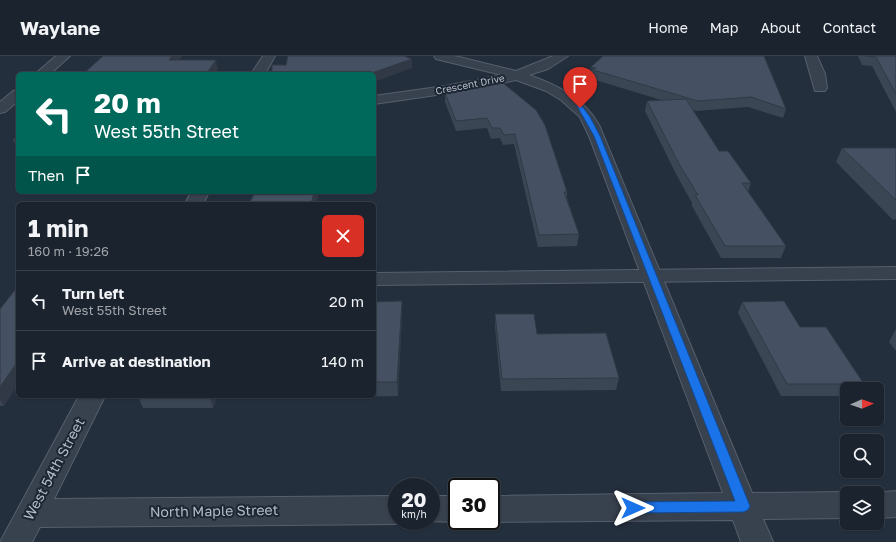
<!DOCTYPE html>
<html lang="en">
<head>
<meta charset="utf-8">
<style>
  :root { --surface:#1b232e; --page:#282f3a; --text:#f1f3f6; --muted:#a0a4aa; --line:#39404a }
  body { margin:0; font-family:"Golos Text",sans-serif; background:var(--page); color:var(--text); height:100vh; display:flex; flex-direction:column; font-size:15px; white-space:nowrap }
  * { box-sizing:border-box; margin:0 }
  p { font-size:13px; color:var(--muted) }
  .icon { flex:none; width:22px; height:22px; fill:none; stroke:currentColor; stroke-width:2; stroke-linecap:round; stroke-linejoin:round }
  .map { position:relative; flex:1; overflow:hidden }
  .sheet { position:absolute; left:16px; top:146px; width:360px; height:196px; display:flex; flex-direction:column; background:var(--surface); border-radius:6px; box-shadow:0 1px 3px #0004,0 0 0 1px var(--line) }
  .sheet>* { flex:none }
  .guide { position:absolute; left:16px; top:16px; width:360px; height:122px; border-radius:6px; box-shadow:0 1px 3px #0004,0 0 0 1px var(--line); background:#00695c; color:#fff; overflow:hidden }
  .needle { width:26px; rotate:88deg }
  .buttons { position:absolute; left:840px; top:326px; display:grid; gap:8px }
  .buttons a { display:grid; place-items:center; width:44px; height:44px; border-radius:6px; background:var(--surface); box-shadow:0 1px 3px #0004,0 0 0 1px var(--line); font-size:20px }
  .speed { position:absolute; left:388px; top:422px; display:flex; gap:8px; font-size:20px; font-weight:700; text-align:center }
  .speed>* { display:grid; place-content:center; width:52px; height:52px; border-radius:50%; background:var(--surface); box-shadow:0 1px 3px #0004,0 0 0 1px var(--line); line-height:1 }
  .speed small { font-size:10px; font-weight:400 }
  .speed .limit { border:2px solid #111; border-radius:6px; background:#fff; color:#111 }
  .pin { position:absolute; display:grid; place-items:center; width:34px; height:34px; color:#fff; margin:-41px -17px; border-radius:50% 50% 50% 0; rotate:-45deg; box-shadow:0 0 4px #0007 }
  .pin .icon { rotate:45deg }
  .me { position:absolute; width:44px; margin:-22px; rotate:90deg; stroke-linejoin:round; filter:drop-shadow(0 0 3px #0008) }
  .turn { display:flex; align-items:center; gap:14px; height:84px; padding:0 12px; font-size:18px }
  .turn .icon { width:52px; height:52px; stroke-width:2.5 }
  .turn b { display:block; font-size:28px; line-height:34px }
  .then { display:flex; align-items:center; height:38px; padding:0 12px; background:#0003; gap:8px; font-size:15px }
  .round { display:grid; place-items:center; flex:none; width:42px; height:42px; border-radius:6px; background:var(--page) }
  .headline { display:flex; align-items:center; justify-content:space-between; height:68px; padding:0 12px }
  h1 { font-size:24px; font-weight:700; line-height:30px }
  ul { padding:0; list-style:none }
  li { display:flex; align-items:center; gap:12px; height:60px; padding:0 12px; border-top:1px solid var(--line) }
  li div { flex:1 }
  li b { display:block; font-size:15px }
  li em { font-style:normal }
  header { display:flex; align-items:center; gap:24px; box-sizing:border-box; height:56px; padding:0 20px; background:var(--surface); border-bottom:1px solid var(--line) }
  header strong { font-size:19px }
  nav { display:flex; gap:22px; margin-inline-start:auto; font-size:14px }
  .map>svg:first-child { display:block }
  .lines { fill:none; stroke-linecap:round; stroke-linejoin:round }
  .lane-casing { stroke:#565f6c; stroke-width:2 }
  .street-casing { stroke:#565f6c; stroke-width:2 }
  .lane { fill:#38414e; fill-rule:evenodd }
  .street { fill:#38414e; fill-rule:evenodd }
  .wall { fill:#3b4654 }
  .shaded-wall { fill:#303945 }
  .building { fill:#455162; stroke:#303945 }
  .route { fill:#1a73e8; stroke:#114b97 }
  .labels { text-anchor:middle; stroke-width:4; stroke-linejoin:round; paint-order:stroke }
  .far-street-label { font-size:10px; fill:#b4bcc9; stroke:#1d2633 }
  .near-street-label { font-size:14px; fill:#b4bcc9; stroke:#1d2633 }
</style>
</head>
<body>
<header>
<strong>Waylane</strong>
<nav><a>Home</a><a>Map</a><a>About</a><a>Contact</a></nav>
</header>
<div class="map">
<svg width="896" height="486" viewBox="0 0 896 486">
  <rect width="100%" height="100%" fill="#242f3e"/>
  <g class="lines">
    <g class="lane-casing">
      <path id="lane" d="M896,211V223L374,229V217Z"/>
    </g>
    <g class="street-casing">
      <g id="street">
        <path d="M56,0H70L50,18H35Z"/>
        <path d="M263,0H275L265,18H251Z"/>
        <path d="M434,0H455L516,15L553,0H568L548,13L529,19C557,29 584,42 599,69L752,437L847,436L851,437H847V462L763,463L773,486H741L733,464L491,466L487,465H491V440L723,437L589,80L580,61L561,44L546,35L516,24L471,34L374,48V40L445,30L502,19L436,3Z"/>
        <path d="M805,0H817L825,18L827,32L825,35H815Z"/>
        <path d="M18,34V45L5,56L0,57V46L13,35Z"/>
        <path d="M191,136H209L203,148H185Z"/>
        <path d="M79,340H105L54,443L397,440V465H404L397,468L40,471L32,486H0Z"/>
        <path d="M896,435V461L877,462V437H873Z"/>
        <path d="M431,440H457V465H461L457,466L427,465H431Z"/>
      </g>
    </g>
    <use href="#lane" class="lane"/>
    <use href="#street" class="street"/>
  </g>
  <g class="wall">
    <path d="M764,0L786,53L783,62L748,51L696,55L693,54L719,95L751,127L748,136L786,190L781,202H721L692,150V147L676,118L645,55L647,45L661,44L589,22L591,11Z"/>
    <path d="M858,0H896V56L872,10L862,9Z"/>
    <path d="M503,27L567,136V142L579,178L577,190L538,191L514,88L503,89L500,82L491,83L487,72L456,75L445,46V37Z"/>
    <path d="M18,79V94L13,84Z"/>
    <path d="M842,92H896V163L893,164L836,106Z"/>
    <path d="M374,246L402,259L398,340L216,343L213,352H143L138,340H374Z"/>
    <path d="M742,246L800,271L864,328L861,333H847V340H781L738,257Z"/>
    <path d="M0,253L4,350H0Z"/>
    <path d="M495,258L537,278L619,322L616,334L501,335L495,271Z"/>
    <path d="M896,273V295L889,286Z"/>
  </g>
  <g class="shaded-wall">
    <path d="M172,0H182L171,14L169,4Z"/>
    <path d="M412,3V12L374,26V18H369Z"/>
    <path d="M216,4L218,13L215,18H206Z"/>
    <path d="M314,136H319L316,148H311Z"/>
    <path d="M402,245V259L398,340L397,326Z"/>
    <path d="M18,305V329L4,350L0,344V331Z"/>
    <path d="M209,340H215L216,343L213,352Z"/>
  </g>
  <g class="building">
    <path d="M103,0H172L169,4H216L206,18H83Z"/>
    <path d="M288,0H404L412,3L369,18H272V9H286Z"/>
    <path d="M603,0H764L786,53L751,41L698,45L590,13L596,12L591,11Z"/>
    <path d="M865,0H896V38L876,1Z"/>
    <path d="M503,27L536,54L545,69L567,136H564L579,178L539,179L515,78L504,79L500,72H492L487,62L456,65L445,37Z"/>
    <path d="M686,43L719,95H728L751,127H742L786,190H725L695,139H698L679,108L647,45Z"/>
    <path d="M18,79V84H13Z"/>
    <path d="M842,92H896V144Z"/>
    <path d="M255,136H314L311,148H249Z"/>
    <path d="M18,230V305L0,331V253Z"/>
    <path d="M402,245L397,326H374V246Z"/>
    <path d="M784,245L800,271H826L864,328H787L742,246Z"/>
    <path d="M495,258H534L537,278L606,277L619,322L502,323Z"/>
  </g>
  <path class="route" d="M577,50H582L590,61L600,80L750,450L748,454L743,456L633,457L628,455L627,452L628,448L633,446L735,445L594,80Z"/>
  <g class="labels">
    <g class="far-street-label">
      <text transform="translate(470 28) rotate(-11)" y="4">Crescent Drive</text>
    </g>
    <g class="near-street-label">
      <text transform="translate(54 413) rotate(-62)" y="5">West 54th Street</text>
      <text transform="translate(214 455) rotate(-1)" y="5">North Maple Street</text>
    </g>
  </g>
</svg>
<div class="buttons">
<a><svg class="needle" viewBox="-14 -14 28 28"><path d="M0-13l5 13h-10z" fill="#e53935"/><path d="M0 13l5-13h-10z" fill="#a0a4aa"/></svg></a>
<a><svg class="icon" aria-label="search" viewBox="0 0 24 24"><circle cx="10" cy="10" r="6"/><path d="M15 15l6 6"/></svg></a>
<a><svg class="icon" aria-label="layers" viewBox="0 0 24 24"><path d="M12 4l9 5-9 5-9-5zM3 14l9 5 9-5"/></svg></a>
</div>
<div class="speed"><div>20<small>km/h</small></div><div class="limit">30</div></div>
<div class="pin" style="left:580px;top:52px;background:#d93025"><svg class="icon" aria-label="arrive" viewBox="0 0 24 24"><path d="M6 21V4h12l-3 4 3 4H6"/></svg></div>
<svg class="me" style="left:633px;top:452px" viewBox="-20 -20 40 40"><path d="M0-17L14 15 0 8-14 15z" fill="#1a73e8" stroke="#fff" stroke-width="4"/></svg>
<div class="guide">
<div class="turn"><svg class="icon" aria-label="left" viewBox="0 0 24 24"><path d="M17 20v-9H6M10 6l-5 5 5 5"/></svg><div><b>20 m</b>West 55th Street</div></div>
<div class="then">Then<svg class="icon" aria-label="arrive" viewBox="0 0 24 24"><path d="M6 21V4h12l-3 4 3 4H6"/></svg></div>
</div>
<section class="sheet">
<div class="headline"><div><h1>1 min</h1><p>160 m · 19:26</p></div><a class="round" style="background:#d93025;color:#fff"><svg class="icon" aria-label="close" viewBox="0 0 24 24"><path d="M6 6l12 12M18 6L6 18"/></svg></a></div>
<ul>
<li><svg class="icon" aria-label="left" viewBox="0 0 24 24"><path d="M17 20v-9H6M10 6l-5 5 5 5"/></svg><div><b>Turn left</b><p>West 55th Street</p></div><em>20 m</em></li>
<li><svg class="icon" aria-label="arrive" viewBox="0 0 24 24"><path d="M6 21V4h12l-3 4 3 4H6"/></svg><div><b>Arrive at destination</b></div><em>140 m</em></li>
</ul>
</section>
</div>
</body>
</html>
